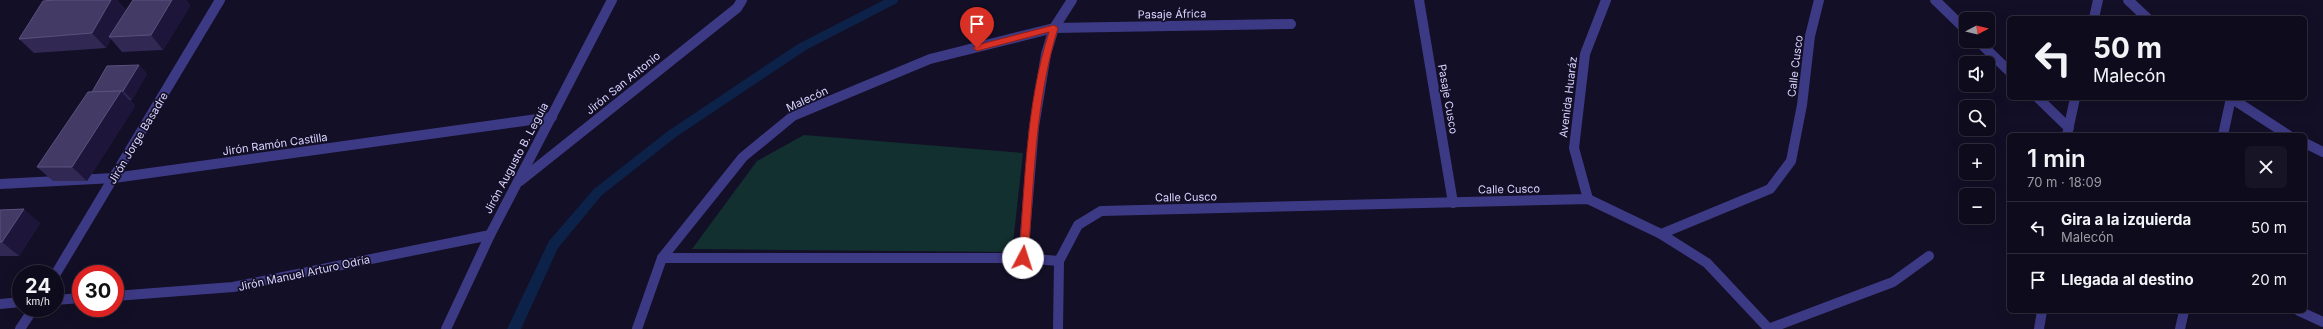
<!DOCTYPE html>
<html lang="es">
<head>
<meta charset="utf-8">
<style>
  :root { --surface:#0e0b1c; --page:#171425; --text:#f1f3f6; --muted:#9b9ba3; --line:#2e2b3b }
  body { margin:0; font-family:Inter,sans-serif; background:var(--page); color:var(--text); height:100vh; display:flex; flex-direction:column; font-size:15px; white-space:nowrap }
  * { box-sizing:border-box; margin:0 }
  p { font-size:13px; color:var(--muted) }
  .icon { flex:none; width:22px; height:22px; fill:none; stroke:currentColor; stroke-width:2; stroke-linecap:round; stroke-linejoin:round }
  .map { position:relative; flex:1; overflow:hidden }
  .side { position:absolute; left:2007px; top:133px; width:300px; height:180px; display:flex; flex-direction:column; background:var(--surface); border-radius:6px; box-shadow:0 4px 16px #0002,0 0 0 1px var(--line) }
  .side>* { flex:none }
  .top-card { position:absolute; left:2007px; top:16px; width:300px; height:84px; border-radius:6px; box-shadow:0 4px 16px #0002,0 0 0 1px var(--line); background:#0e0b1c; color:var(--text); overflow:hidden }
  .needle { width:26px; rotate:83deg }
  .controls { position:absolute; left:1959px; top:12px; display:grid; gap:8px }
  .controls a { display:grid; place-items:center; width:36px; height:36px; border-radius:6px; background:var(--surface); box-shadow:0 4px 16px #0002,0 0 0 1px var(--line); font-size:20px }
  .speed { position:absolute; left:12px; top:265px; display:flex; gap:8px; font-size:20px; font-weight:700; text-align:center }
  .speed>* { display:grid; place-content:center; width:52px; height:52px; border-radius:50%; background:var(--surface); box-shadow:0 4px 16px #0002,0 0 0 1px var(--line); line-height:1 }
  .speed small { font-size:10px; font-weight:400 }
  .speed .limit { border:6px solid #d22; background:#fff; color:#111 }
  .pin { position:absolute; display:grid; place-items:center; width:34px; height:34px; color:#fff; margin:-41px -17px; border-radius:50% 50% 50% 0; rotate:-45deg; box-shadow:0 0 4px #0007 }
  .pin .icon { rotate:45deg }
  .me { position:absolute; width:44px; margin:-22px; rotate:5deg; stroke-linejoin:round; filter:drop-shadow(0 0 3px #0008) }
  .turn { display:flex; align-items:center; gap:14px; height:84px; padding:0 20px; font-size:18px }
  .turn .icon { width:52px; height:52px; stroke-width:2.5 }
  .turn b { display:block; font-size:28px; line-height:34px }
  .round { display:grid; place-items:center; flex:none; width:42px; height:42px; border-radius:6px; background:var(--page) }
  .overview { display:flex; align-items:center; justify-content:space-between; height:68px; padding:0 20px }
  h1 { font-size:24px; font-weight:600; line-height:30px }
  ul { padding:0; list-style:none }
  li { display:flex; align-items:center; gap:12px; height:52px; padding:0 20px; border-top:1px solid var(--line) }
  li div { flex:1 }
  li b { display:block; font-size:15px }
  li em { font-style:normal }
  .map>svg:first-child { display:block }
  .green { fill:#12302f }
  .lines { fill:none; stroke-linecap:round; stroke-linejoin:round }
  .stream { fill:#0c2248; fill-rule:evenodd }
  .minor { stroke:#3d3a85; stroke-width:10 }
  .wall { fill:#312854 }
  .shaded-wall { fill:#1d163a }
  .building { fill:#433a66; stroke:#5a527e }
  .route { fill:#d93025; stroke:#8d1f18 }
  .labels { text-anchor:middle; stroke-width:3.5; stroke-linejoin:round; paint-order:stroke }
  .street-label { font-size:11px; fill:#d9d4ff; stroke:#130f26 }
</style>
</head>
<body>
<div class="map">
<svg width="2323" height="329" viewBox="0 0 2323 329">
  <rect width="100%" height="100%" fill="#130f26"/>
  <path class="green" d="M804,135L1023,153L1012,252L692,249L757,161Z"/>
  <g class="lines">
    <path class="stream" d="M884,0H898L897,3L806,50L676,137L602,195L558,248L521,329H507L549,241L594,189L668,131L798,44Z"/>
    <g class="minor">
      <path d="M1419,0L1453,203"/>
      <path d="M1935,0L1966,30"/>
      <path d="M2128,0L2147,18"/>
      <path d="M2094,18L2098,0"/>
      <path d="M1978,41L2009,71"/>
      <path d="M2038,98L2069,128"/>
      <path d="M2231,98L2288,135"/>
      <path d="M2067,135L2075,98"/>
      <path d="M2223,135L2231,98"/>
      <path d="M2305,143L2323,152"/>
      <path d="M520,181L737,8L742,0"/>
      <path d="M0,184L114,178L552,117"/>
      <path d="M1588,199L1574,148L1585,54L1606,0"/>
      <path d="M1661,234L1770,189L1791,161L1802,105L1810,36L1819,0"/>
      <path d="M662,258H1023L1059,261"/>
      <path d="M1023,258L1034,127L1046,54L1054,28L1072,0"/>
      <path d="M55,275L220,0"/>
      <path d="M115,296L233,287L490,235"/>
      <path d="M55,300L81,298"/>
      <path d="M0,304L21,302"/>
      <path d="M2299,311L2323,322"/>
      <path d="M20,329L34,308"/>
      <path d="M446,329L490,235L612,0"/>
      <path d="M637,329L662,258L743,157L793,116L930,59L1054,28L1291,24"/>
      <path d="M1058,329L1059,261L1078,225L1101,211L1588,199L1661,234L1707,263L1768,328"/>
      <path d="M1768,329L1893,282L1929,256"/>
      <path d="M2039,329L2042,311"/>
      <path d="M2180,329L2184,311"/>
    </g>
  </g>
  <g class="wall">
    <path d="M55,0H117L126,10L133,0H186L190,6L163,50L122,52L111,39L106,48L34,53L19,39Z"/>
    <path d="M139,65L147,74L132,100H130L135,106L87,181H53L37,167L92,92Z"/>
    <path d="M0,210L40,223L19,256H0Z"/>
  </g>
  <g class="shaded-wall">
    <path d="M111,0H117L127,11L109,37L111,39L106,48L92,33Z"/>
    <path d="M172,0H186L190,6L163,50L151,35Z"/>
    <path d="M139,65L147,74L132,100L123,91Z"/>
    <path d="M121,91L135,106L87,181L72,167Z"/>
    <path d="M24,209L40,223L19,256L2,242Z"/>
  </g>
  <g class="building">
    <path d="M55,0H111L92,33L19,39L43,1Z"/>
    <path d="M133,0H172L151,35L109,37Z"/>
    <path d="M139,65L123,91L92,92L107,66Z"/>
    <path d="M121,91L72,167H37L88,92Z"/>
    <path d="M24,209L2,242H0V210Z"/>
  </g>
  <path class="route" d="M1054,25L1058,28C1035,102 1034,182 1028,258L1023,262L1019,258C1025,183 1026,104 1049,32L977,51L973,48L977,45Z"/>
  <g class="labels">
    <g class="street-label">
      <text transform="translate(1172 14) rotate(-1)" y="4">Pasaje África</text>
      <text transform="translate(1795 66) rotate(-83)" y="4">Calle Cusco</text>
      <text transform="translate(623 83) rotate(-39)" y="4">Jirón San Antonio</text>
      <text transform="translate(1568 97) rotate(-83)" y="4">Avenida Huaráz</text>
      <text transform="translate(807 99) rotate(-25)" y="4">Malecón</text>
      <text transform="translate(1448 99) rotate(80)" y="4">Pasaje Cusco</text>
      <text transform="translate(138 138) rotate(-59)" y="4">Jirón Jorge Basadre</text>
      <text transform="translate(275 144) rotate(-8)" y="4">Jirón Ramón Castilla</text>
      <text transform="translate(516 158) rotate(-62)" y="4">Jirón Augusto B. Leguía</text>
      <text transform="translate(1509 189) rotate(-1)" y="4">Calle Cusco</text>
      <text transform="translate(1186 197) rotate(-1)" y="4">Calle Cusco</text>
      <text transform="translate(304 273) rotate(-12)" y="4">Jirón Manuel Arturo Odría</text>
    </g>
  </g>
</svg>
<div class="controls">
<a><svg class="needle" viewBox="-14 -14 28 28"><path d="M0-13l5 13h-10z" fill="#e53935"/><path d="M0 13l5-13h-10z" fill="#9b9ba3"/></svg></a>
<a><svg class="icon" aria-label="sound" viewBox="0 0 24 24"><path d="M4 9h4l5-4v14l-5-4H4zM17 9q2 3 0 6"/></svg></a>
<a><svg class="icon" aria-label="search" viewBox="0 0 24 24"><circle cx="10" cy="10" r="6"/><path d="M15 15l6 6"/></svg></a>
<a>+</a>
<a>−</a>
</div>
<div class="speed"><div>24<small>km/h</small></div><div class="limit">30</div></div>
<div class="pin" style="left:977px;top:48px;background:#d93025"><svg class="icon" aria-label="arrive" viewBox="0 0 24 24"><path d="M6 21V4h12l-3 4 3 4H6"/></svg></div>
<svg class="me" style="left:1023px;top:258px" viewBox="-20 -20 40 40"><circle r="19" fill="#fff"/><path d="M0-13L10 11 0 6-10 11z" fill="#d93025"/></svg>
<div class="top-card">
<div class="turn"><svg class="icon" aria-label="left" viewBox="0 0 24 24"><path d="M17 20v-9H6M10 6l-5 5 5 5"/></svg><div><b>50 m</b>Malecón</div></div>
</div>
<section class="side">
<div class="overview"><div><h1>1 min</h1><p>70 m · 18:09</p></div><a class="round"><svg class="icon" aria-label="close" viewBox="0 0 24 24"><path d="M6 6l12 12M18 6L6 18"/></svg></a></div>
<ul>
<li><svg class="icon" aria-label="left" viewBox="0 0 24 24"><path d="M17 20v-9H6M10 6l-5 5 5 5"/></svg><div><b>Gira a la izquierda</b><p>Malecón</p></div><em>50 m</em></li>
<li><svg class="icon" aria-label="arrive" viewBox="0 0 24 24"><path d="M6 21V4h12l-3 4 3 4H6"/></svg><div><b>Llegada al destino</b></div><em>20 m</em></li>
</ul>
</section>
</div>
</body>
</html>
